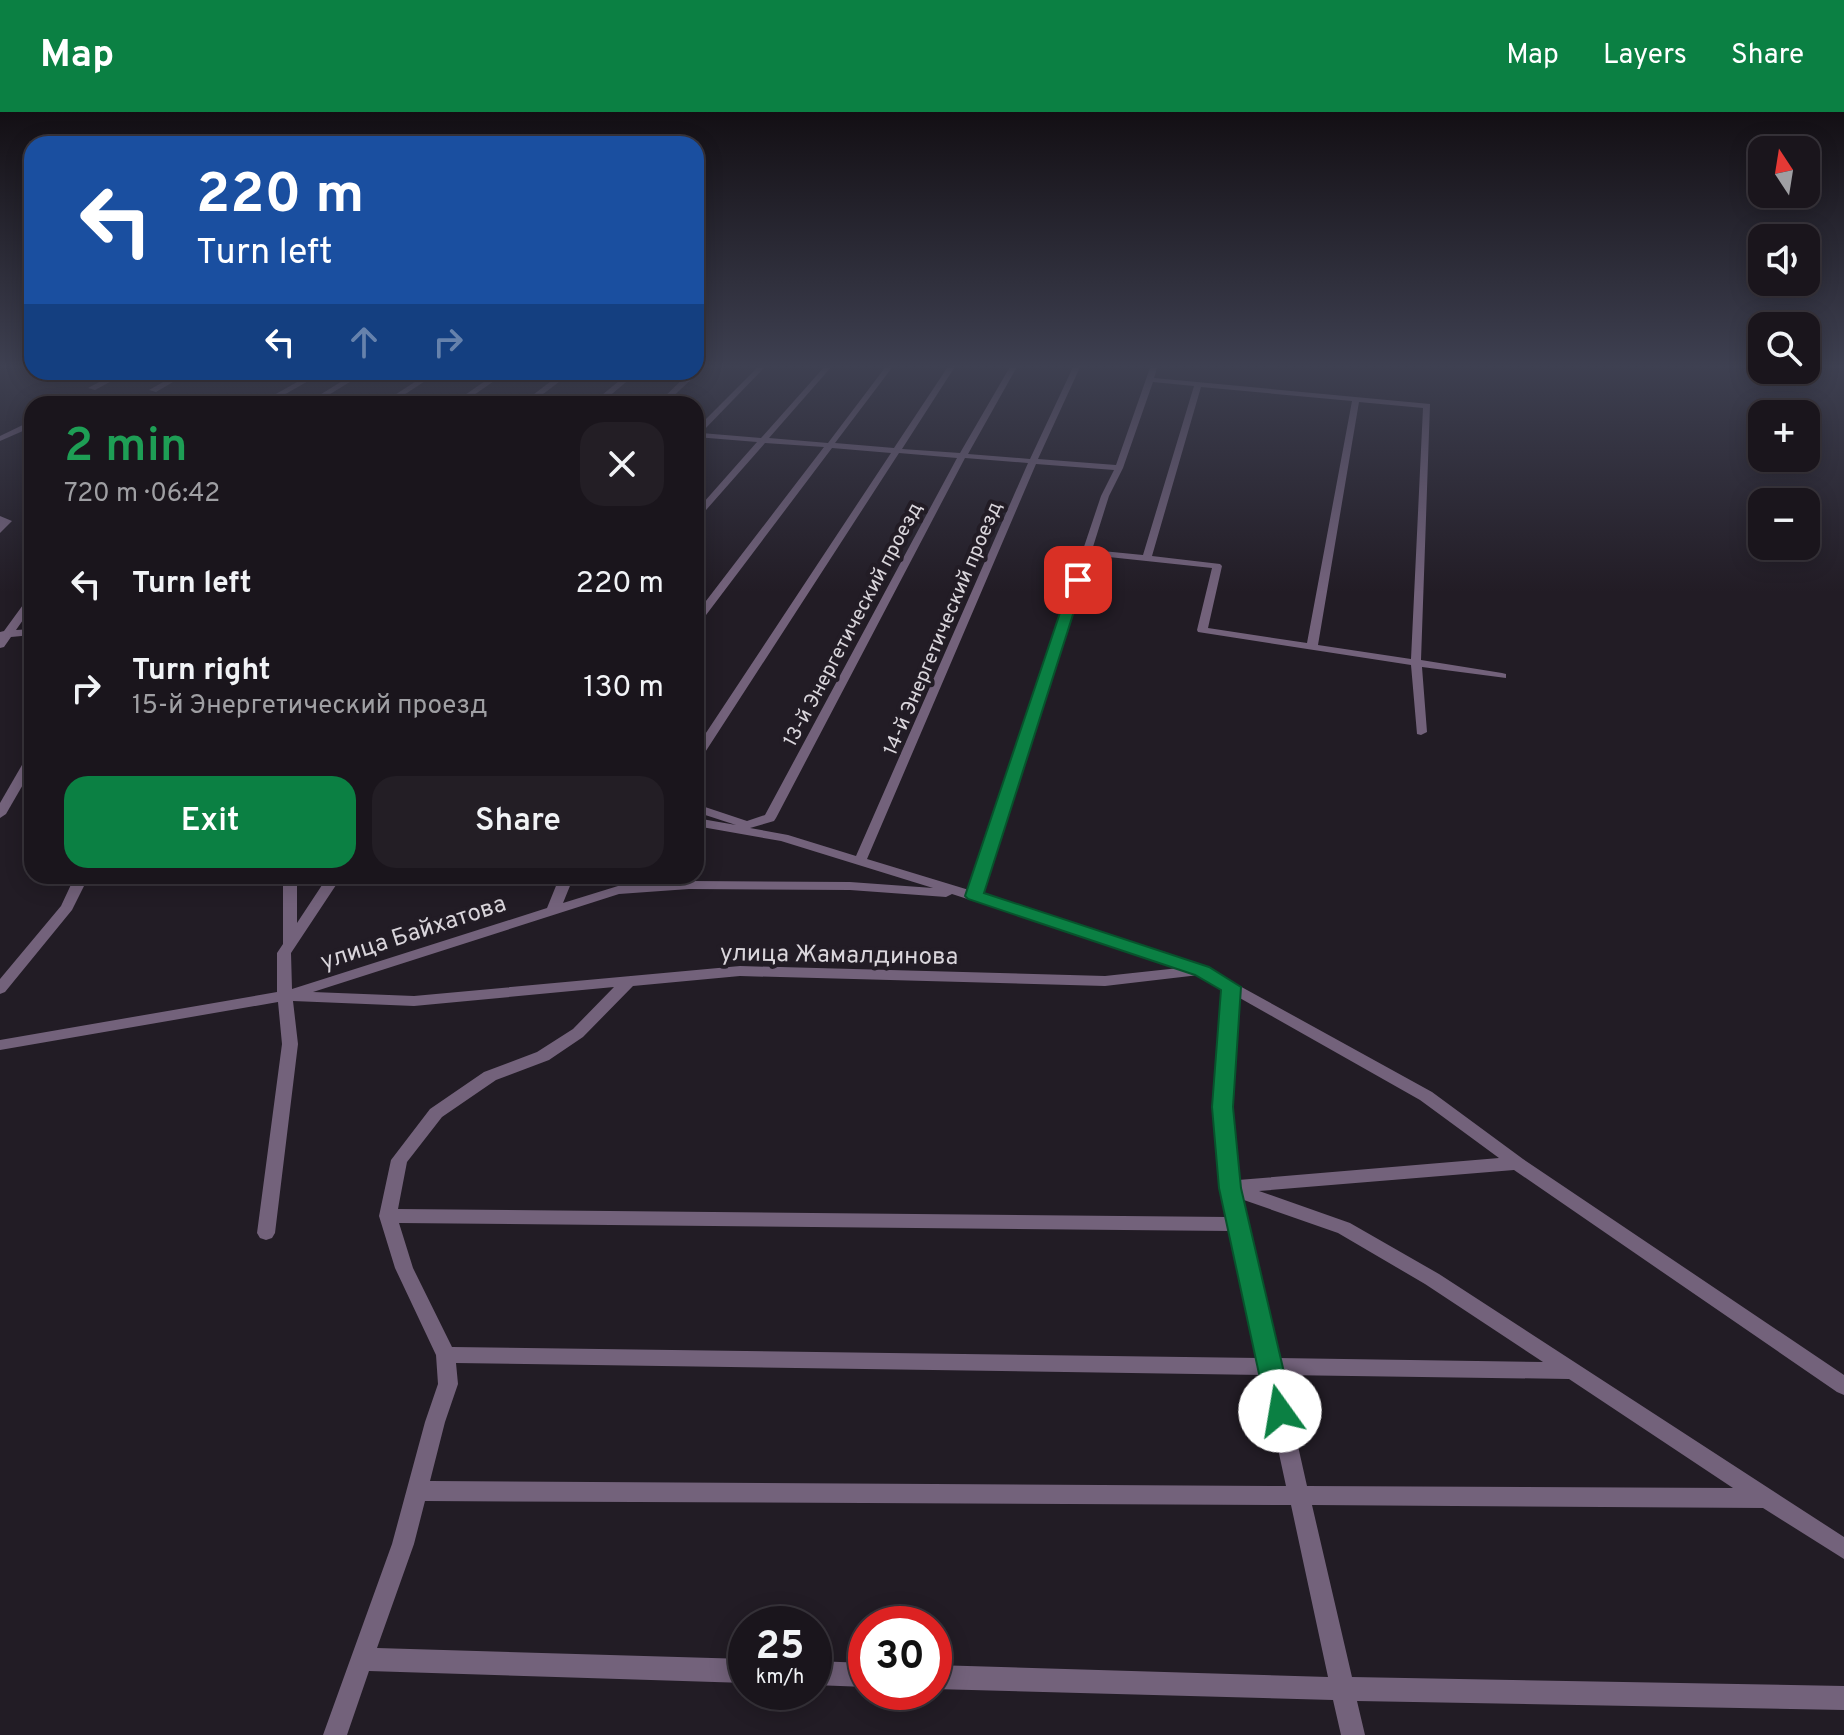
<!DOCTYPE html>
<html lang="en">
<head>
<meta charset="utf-8">
<style>
  :root { --surface:#1a151c; --page:#231e25; --text:#f1f3f6; --muted:#9f9fa3; --line:#38343b; --accent:#0b8043 }
  body { margin:0; font-family:Overpass,sans-serif; background:var(--page); color:var(--text); height:100vh; display:flex; flex-direction:column; font-size:30px; white-space:nowrap }
  * { box-sizing:border-box; margin:0 }
  p { font-size:26px; color:var(--muted) }
  .icon { flex:none; width:44px; height:44px; fill:none; stroke:currentColor; stroke-width:2; stroke-linecap:round; stroke-linejoin:round }
  .map { position:relative; flex:1; overflow:hidden }
  .details { position:absolute; left:24px; top:284px; width:680px; height:488px; display:flex; flex-direction:column; background:var(--surface); border-radius:24px; box-shadow:0 4px 20px #0003,0 0 0 2px var(--line) }
  .details>* { flex:none }
  .guide { position:absolute; left:24px; top:24px; width:680px; height:244px; border-radius:24px; box-shadow:0 4px 20px #0003,0 0 0 2px var(--line); background:#1a4fa0; color:#fff; overflow:hidden }
  .needle { width:52px; rotate:348deg }
  .buttons { position:absolute; left:1748px; top:24px; display:grid; gap:16px }
  .buttons a { display:grid; place-items:center; width:72px; height:72px; border-radius:16px; background:var(--surface); box-shadow:0 4px 20px #0003,0 0 0 2px var(--line); font-size:40px }
  .speed { position:absolute; left:728px; top:1494px; display:flex; gap:16px; font-size:40px; font-weight:700; text-align:center }
  .speed>* { display:grid; place-content:center; width:104px; height:104px; border-radius:50%; background:var(--surface); box-shadow:0 4px 20px #0003,0 0 0 2px var(--line); line-height:1 }
  .speed small { font-size:20px; font-weight:400 }
  .speed .limit { border:12px solid #d22; background:#fff; color:#111 }
  .pin { position:absolute; display:grid; place-items:center; width:68px; height:68px; color:#fff; margin:-34px; border-radius:16px; box-shadow:0 4px 12px #0006 }
  .me { position:absolute; width:88px; margin:-44px; rotate:347deg; stroke-linejoin:round; filter:drop-shadow(0 0 6px #0008) }
  .turn { display:flex; align-items:center; gap:28px; height:168px; padding:0 40px; font-size:36px }
  .turn .icon { width:104px; height:104px; stroke-width:2.5 }
  .turn b { display:block; font-size:56px; line-height:68px }
  .lanes { display:flex; align-items:center; height:76px; padding:0 40px; background:#0003; justify-content:center; gap:40px; direction:ltr }
  .lanes .off { opacity:.35 }
  .round { display:grid; place-items:center; flex:none; width:84px; height:84px; border-radius:24px; background:var(--page) }
  .summary { display:flex; align-items:center; justify-content:space-between; height:136px; padding:0 40px }
  h1 { font-size:48px; font-weight:600; line-height:60px; color:#1e9e55 }
  .primary-button { display:flex; gap:16px; margin-top:auto; padding:16px 40px }
  .primary-button a { flex:1; height:92px; border-radius:24px; background:var(--accent); color:#fff; font-size:32px; font-weight:600; line-height:92px; text-align:center }
  .primary-button a+a { background:var(--page); color:var(--text) }
  ul { padding:0; list-style:none }
  li { display:flex; align-items:center; gap:24px; height:104px; padding:0 40px }
  li div { flex:1 }
  li b { display:block; font-size:30px }
  li em { font-style:normal }
  header { display:flex; align-items:center; gap:48px; box-sizing:border-box; height:112px; padding:0 40px; background:var(--accent); color:#fff }
  header strong { font-size:38px }
  nav { display:flex; gap:44px; margin-inline-start:auto; font-size:28px }
  .map>svg:first-child { display:block }
  .lines { fill:none; stroke-linecap:round; stroke-linejoin:round }
  .street { fill:#73627b; fill-rule:evenodd }
  .route { fill:#0b8043; stroke:#07532c; stroke-width:2 }
  .labels { text-anchor:middle; stroke-width:8; stroke-linejoin:round; paint-order:stroke }
  .far-street-label { font-size:20px; fill:#d9d5db; stroke:#221c25 }
  .street-label { font-size:24px; fill:#d9d5db; stroke:#221c25 }
</style>
</head>
<body>
<header>
<strong>Map</strong>
<nav><a>Map</a><a>Layers</a><a>Share</a></nav>
</header>
<div class="map">
<svg width="1844" height="1623" viewBox="0 0 1844 1623">
  <rect width="100%" height="100%" fill="#221c25"/>
  <g class="lines">
    <g class="street">
      <path d="M760,253H767L701,321L761,326L826,253H833L769,326L828,331L887,253H894L835,331L894,336L949,253H956L902,337L960,341L1011,253H1018L968,342L1030,347L1074,253H1081L1038,347L1116,353L1151,253H1158L1154,266L1430,292L1421,548L1502,561L1506,562V566L1422,555L1427,620L1421,623L1417,622L1411,553L1198,520L1197,518L1212,456L1090,443L981,782L1207,856L1432,980L1523,1047L1844,1263V1283L1837,1280L1514,1058L1259,1079L1350,1111L1439,1162L1844,1425V1447L1763,1396L1312,1393L1352,1565L1844,1574V1598L1357,1589L1365,1623H1341L1333,1588L934,1577V1553L1328,1565L1291,1393L425,1389L414,1432L377,1536L746,1547V1571L369,1559L347,1623H323L392,1432L425,1310L438,1272L436,1243L395,1156L379,1104L391,1048L430,997L484,960L537,940L573,917L614,875L414,894L293,889L298,932L275,1121L272,1126L266,1128L260,1126L257,1121L282,932L278,890L0,938V928L277,880V841L283,832V764H297V811L328,764H342L291,841L292,877L547,796L560,764H574L563,791L618,774L689,769L850,770L933,776L781,729L696,714V706L736,713L696,700V692L747,709L765,703L957,346L899,341L702,645L696,649V636L891,341L832,336L700,511L696,512V502L824,335L765,331L699,406L696,407V399L757,330L696,325V317ZM1153,270L1194,274L1143,443L1092,438L1109,384L1123,356ZM1201,275L1352,289L1307,531L1208,516L1222,454L1220,452L1152,444ZM1359,290L1423,296L1411,547L1318,533ZM965,346L1028,351L856,744L788,723L750,716L774,709L776,706ZM1036,352L1114,358L1101,384L969,778L867,747ZM689,777L850,778L946,785L952,782L1179,856L1105,864L740,854L414,884L313,880L619,782ZM1199,863L1223,877L1215,995L1221,1076L1228,1105L398,1097L407,1050L442,1005L496,968L549,948L583,925L633,874L740,864L1105,874ZM1238,885L1420,988L1499,1046L1238,1068L1231,995ZM1241,1087L1338,1121L1425,1172L1543,1250L1278,1246ZM399,1111L1231,1119L1259,1246L452,1235L413,1156ZM456,1251L1262,1263L1286,1374L430,1369L445,1310L458,1272ZM1282,1263L1569,1267L1733,1376L1307,1374Z"/>
      <path d="M696,258L697,262L665,292H657L690,260Z"/>
      <path d="M118,260H128L95,278L88,276Z"/>
      <path d="M181,260H190L156,280L149,278Z"/>
      <path d="M246,260H255L246,265L242,263Z"/>
      <path d="M315,260H324L268,292H258Z"/>
      <path d="M357,260H366L314,292H305Z"/>
      <path d="M430,260H439L390,292H381Z"/>
      <path d="M498,260H507L461,292H452Z"/>
      <path d="M563,260H572L530,292H521Z"/>
      <path d="M630,260H638L600,292H591Z"/>
      <path d="M29,310H32V315L0,329V324Z"/>
      <path d="M0,404L12,409L0,421Z"/>
      <path d="M32,485V495L16,518L32,517V523L11,525L4,535L0,536V520L4,519L28,486Z"/>
      <path d="M32,642V657L6,702L0,706V691L26,646Z"/>
      <path d="M75,764H89L72,798L5,880L0,882V867L61,794Z"/>
      <path d="M814,1549L866,1551V1575L814,1573Z"/>
    </g>
  </g>
  <linearGradient id="sky" x2="0" y2="1"><stop stop-color="#130f14"/><stop offset="0.53" stop-color="#3e4051"/><stop offset="1" stop-color="#3e4051" stop-opacity="0"/></linearGradient>
  <rect width="1844" height="480" fill="url(#sky)"/>
  <path class="route" d="M1078,465L1084,468L984,781L1209,855L1241,875L1233,995L1241,1076L1293,1299L1289,1307L1280,1310L1271,1307L1267,1299L1219,1076L1212,995L1221,878L1195,863L968,787L965,784L1071,468Z"/>
  <g class="labels">
    <g class="far-street-label">
      <text transform="translate(852 512) rotate(-62)" y="7">13-й Энергетический проезд</text>
      <text transform="translate(942 516) rotate(-67)" y="7">14-й Энергетический проезд</text>
    </g>
    <g class="street-label">
      <text transform="translate(413 820) rotate(-18)" y="8">улица Байхатова</text>
      <text transform="translate(839 842) rotate(1)" y="8">улица Жамалдинова</text>
    </g>
  </g>
</svg>
<div class="buttons">
<a><svg class="needle" viewBox="-14 -14 28 28"><path d="M0-13l5 13h-10z" fill="#e53935"/><path d="M0 13l5-13h-10z" fill="#9f9fa3"/></svg></a>
<a><svg class="icon" aria-label="sound" viewBox="0 0 24 24"><path d="M4 9h4l5-4v14l-5-4H4zM17 9q2 3 0 6"/></svg></a>
<a><svg class="icon" aria-label="search" viewBox="0 0 24 24"><circle cx="10" cy="10" r="6"/><path d="M15 15l6 6"/></svg></a>
<a>+</a>
<a>−</a>
</div>
<div class="speed"><div>25<small>km/h</small></div><div class="limit">30</div></div>
<div class="pin" style="left:1078px;top:468px;background:#d93025"><svg class="icon" aria-label="arrive" viewBox="0 0 24 24"><path d="M6 21V4h12l-3 4 3 4H6"/></svg></div>
<svg class="me" style="left:1280px;top:1299px" viewBox="-20 -20 40 40"><circle r="19" fill="#fff"/><path d="M0-13L10 11 0 6-10 11z" fill="#0b8043"/></svg>
<div class="guide">
<div class="turn"><svg class="icon" aria-label="left" viewBox="0 0 24 24"><path d="M17 20v-9H6M10 6l-5 5 5 5"/></svg><div><b>220 m</b>Turn left</div></div>
<div class="lanes"><svg class="icon" aria-label="left" viewBox="0 0 24 24"><path d="M17 20v-9H6M10 6l-5 5 5 5"/></svg><svg class="icon off" aria-label="ahead" viewBox="0 0 24 24"><path d="M12 20V5M6 11l6-6 6 6"/></svg><svg class="icon off" aria-label="right" viewBox="0 0 24 24"><path d="M7 20v-9h11M14 6l5 5-5 5"/></svg></div>
</div>
<section class="details">
<div class="summary"><div><h1>2 min</h1><p>720 m · 06:42</p></div><a class="round"><svg class="icon" aria-label="close" viewBox="0 0 24 24"><path d="M6 6l12 12M18 6L6 18"/></svg></a></div>
<ul>
<li><svg class="icon" aria-label="left" viewBox="0 0 24 24"><path d="M17 20v-9H6M10 6l-5 5 5 5"/></svg><div><b>Turn left</b></div><em>220 m</em></li>
<li><svg class="icon" aria-label="right" viewBox="0 0 24 24"><path d="M7 20v-9h11M14 6l5 5-5 5"/></svg><div><b>Turn right</b><p>15-й Энергетический проезд</p></div><em>130 m</em></li>
</ul>
<div class="primary-button"><a>Exit</a><a>Share</a></div>
</section>
</div>
</body>
</html>
